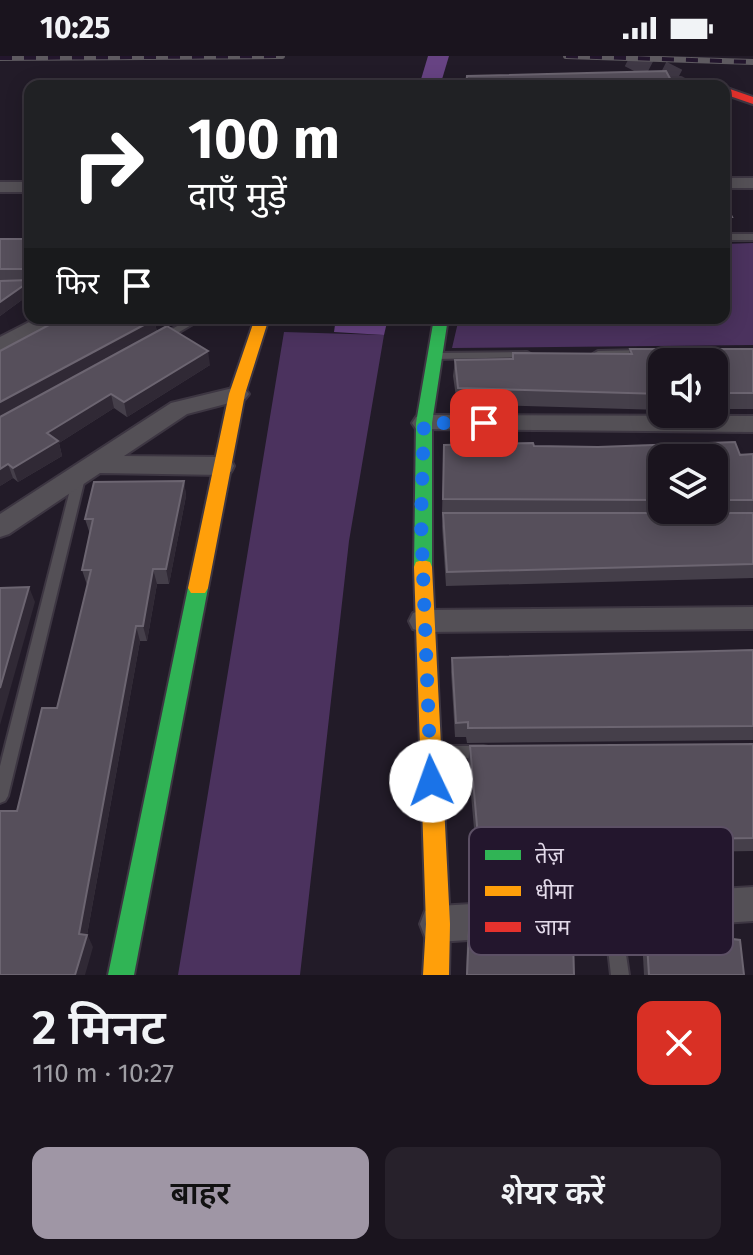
<!DOCTYPE html>
<html lang="hi">
<head>
<meta charset="utf-8">
<style>
  :root { --surface:#1a141e; --page:#27212b; --text:#f1f3f6; --muted:#9f9ea4; --line:#38333c; --accent:#9f96a5 }
  body { margin:0; font-family:"Fira Sans","Noto Sans Devanagari",sans-serif; background:var(--page); color:var(--text); height:100vh; display:flex; flex-direction:column; font-size:30px; white-space:nowrap }
  * { box-sizing:border-box; margin:0 }
  p { font-size:26px; color:var(--muted) }
  .icon { flex:none; width:44px; height:44px; fill:none; stroke:currentColor; stroke-width:2; stroke-linecap:round; stroke-linejoin:round }
  .map { position:relative; height:919px; overflow:hidden }
  .side { display:flex; flex-direction:column; background:var(--surface); flex:1 }
  .side>* { flex:none }
  .hud { position:absolute; left:24px; top:24px; width:706px; height:244px; border-radius:16px; box-shadow:0 4px 20px #0003,0 0 0 2px var(--line); background:#202124; color:#fff; overflow:hidden }
  .tools { position:absolute; left:648px; top:292px; display:grid; gap:16px }
  .tools a { display:grid; place-items:center; width:80px; height:80px; border-radius:16px; background:var(--surface); box-shadow:0 4px 20px #0003,0 0 0 2px var(--line); font-size:40px }
  .pin { position:absolute; display:grid; place-items:center; width:68px; height:68px; color:#fff; margin:-34px; border-radius:16px; box-shadow:0 4px 12px #0006 }
  .me { position:absolute; width:88px; margin:-44px; rotate:357deg; stroke-linejoin:round; filter:drop-shadow(0 0 6px #0008) }
  .turn { display:flex; align-items:center; gap:28px; height:168px; padding:0 32px; font-size:36px }
  .turn .icon { width:104px; height:104px; stroke-width:2.5 }
  .turn b { display:block; font-size:56px; line-height:68px }
  .then { display:flex; align-items:center; height:76px; padding:0 32px; background:#0003; gap:16px; font-size:30px }
  .round { display:grid; place-items:center; flex:none; width:84px; height:84px; border-radius:16px; background:var(--page) }
  .overview { display:flex; align-items:center; justify-content:space-between; height:136px; padding:0 32px }
  h1 { font-size:48px; font-weight:600; line-height:60px }
  .primary-button { display:flex; gap:16px; margin-top:auto; padding:16px 32px }
  .primary-button a { flex:1; height:92px; border-radius:16px; background:var(--accent); color:#111; font-size:32px; font-weight:600; line-height:92px; text-align:center }
  .primary-button a+a { background:var(--page); color:var(--text) }
  .status { display:flex; justify-content:space-between; align-items:center; height:56px; padding:0 40px; background:var(--surface); direction:ltr }
  .status svg { height:22px; fill:currentColor }
  .map>svg:first-child { display:block }
  .green { fill:#4b325e }
  .water { fill:#674383 }
  .lines { fill:none; stroke-linecap:round; stroke-linejoin:round }
  .secondary-tunnel { stroke:#3f3845; stroke-width:23; stroke-dasharray:23 12; stroke-linecap:butt }
  .lane-casing { stroke:#3d3642; stroke-width:4 }
  .street-casing { stroke:#3d3642; stroke-width:4 }
  .fast-casing { stroke:#3d3642; stroke-width:4 }
  .slow-casing { stroke:#3d3642; stroke-width:4 }
  .jam-casing { stroke:#3d3642; stroke-width:4 }
  .lane { fill:#545056; fill-rule:evenodd }
  .street { fill:#545056; fill-rule:evenodd }
  .fast { fill:#30b455; fill-rule:evenodd }
  .slow { fill:#ff9f0a; fill-rule:evenodd }
  .jam { fill:#e5322d; fill-rule:evenodd }
  .rail-casing { stroke:#5e5a60; stroke-width:6 }
  .rail { stroke:#23162d; stroke-width:4; stroke-dasharray:12; stroke-linecap:butt }
  .wall { fill:#453f4a; fill-rule:evenodd }
  .shaded-wall { fill:#302935 }
  .building { fill:#564f5b; stroke:#6c6571; stroke-width:2 }
  .route { stroke:#1a73e8; stroke-width:14; stroke-dasharray:0 25.2 }
  .key { fill:#23162d; stroke:#5c5065; stroke-width:2 }
  .key-label { font-size:22px; fill:#e2d9e9 }
</style>
</head>
<body>
<div class="status"><b>10:25</b><svg viewBox="0 0 49 12"><path d="M0 12V9h3v3zM5 12V6h3v6zM10 12V3h3v9zM15 12V0h3v12zM26 1h20v11H26zM47 4h2v5h-2z"/></svg></div>
<div class="map">
<svg width="753" height="919" viewBox="0 0 753 919">
  <rect width="100%" height="100%" fill="#221b28"/>
  <g class="green">
    <path d="M753,187V289L452,292L459,262H724V188Z"/>
    <path d="M284,276L384,279L349,485L300,919H178Z"/>
  </g>
  <g class="water">
    <path d="M428,0H449L440,30H419Z"/>
    <path d="M336,262H388L384,279L334,276Z"/>
  </g>
  <g class="lines">
    <path class="secondary-tunnel" d="M630,0L677,24"/>
    <g class="lane-casing">
      <g id="lane">
        <rect x="724" y="178" width="29" height="6"/>
        <path d="M191,262H203L164,285H156L155,283Z"/>
        <path d="M643,294L648,297L647,299L598,301L593,298L598,295Z"/>
        <path d="M527,296L532,299L531,301L435,303L430,300L435,297Z"/>
        <path d="M80,414L86,418L8,740L5,745L0,747V710L74,418Z"/>
        <path d="M437,690H483L488,691L490,696L488,701L483,702H437L432,701L430,696L432,691Z"/>
        <path d="M612,850L618,852L620,858L629,919H611L604,858L606,852Z"/>
      </g>
    </g>
    <g class="street-casing">
      <g id="street">
        <rect x="724" y="122" width="29" height="10"/>
        <rect x="0" y="126" width="30" height="10"/>
        <path d="M37,262H64L61,267L0,297V281Z"/>
        <path d="M237,331L245,333L249,338L245,343L187,358L124,400L222,401L231,404L234,410L231,416L222,419L100,417L9,478L0,481V458L171,347Z"/>
        <path d="M424,359L753,360V376L416,373L412,367L416,361Z"/>
        <path d="M753,551V573L423,576L413,573L409,565L413,557L423,554Z"/>
        <path d="M753,831V865L438,886L425,881L420,868L425,855L438,850Z"/>
      </g>
    </g>
    <g class="fast-casing">
      <g id="fast">
        <path d="M434,262H448L432,367V511L430,516H416L414,511L416,367Z"/>
        <path d="M198,525L205,527L208,532L134,919H108L188,532L191,527Z"/>
      </g>
    </g>
    <g class="slow-casing">
      <g id="slow">
        <path d="M255,262H269L245,338L208,532L205,537H191L188,532L229,338Z"/>
        <path d="M423,504L430,506L432,511L450,868L449,919H423L426,868L414,511L416,506Z"/>
      </g>
    </g>
    <g class="jam-casing">
      <g id="jam">
        <path d="M673,22H681L695,30H681L673,26Z"/>
        <path d="M724,31L753,41V48L724,38Z"/>
      </g>
    </g>
    <use href="#lane" class="lane"/>
    <use href="#street" class="street"/>
    <use href="#fast" class="fast"/>
    <use href="#slow" class="slow"/>
    <use href="#jam" class="jam"/>
    <g class="rail-casing">
      <g id="rail">
        <path d="M566,0L753,6"/>
        <path d="M0,2L282,0"/>
      </g>
    </g>
    <use href="#rail" class="rail"/>
  </g>
  <g class="wall">
    <path d="M724,146L732,161L729,172H724Z"/>
    <path d="M0,183H30V238L0,260V225L24,224H0Z"/>
    <path d="M62,262H164L155,267L157,276L210,309L127,361L114,352L59,387L62,400L18,426L13,422L0,430Z"/>
    <path d="M630,293H753V353H714V306H662V354L457,348L453,320L455,304L512,303L513,297L629,298Z"/>
    <path d="M444,389L534,390L753,398V522L446,530L442,471L443,457H471H442ZM662,402H714V454H662Z"/>
    <path d="M184,425L186,440L169,528H157L147,585H140L87,879L93,891L17,755L57,652L74,584L87,529L82,514L90,478L85,463Z"/>
    <path d="M753,594V684L467,687L466,681H455L451,616L452,602Z"/>
    <path d="M753,688V795L634,797L633,792L476,795L468,705L470,690Z"/>
    <path d="M646,872L744,919H644L642,882Z"/>
    <path d="M469,874L574,919H466L467,887Z"/>
  </g>
  <g class="shaded-wall">
    <path d="M30,225V238L0,260V246Z"/>
    <path d="M146,262H164L155,267L157,277L0,363V346Z"/>
    <path d="M208,295L210,309L127,361L124,346Z"/>
    <path d="M111,338L114,352L59,387L62,400L18,426L13,412L47,377Z"/>
    <path d="M8,408L13,422L0,430V413Z"/>
    <path d="M184,425L186,440L169,528L166,513Z"/>
    <path d="M153,513L157,528L147,585L143,570Z"/>
    <path d="M29,531L35,546L0,669V632Z"/>
    <path d="M136,570L140,585L87,879L93,891L85,919H75L79,878Z"/>
  </g>
  <g class="building">
    <path d="M666,15L674,30H466L467,20Z"/>
    <path d="M724,146L732,161H724Z"/>
    <path d="M0,183H30V225L0,246V225L29,224L27,213H0Z"/>
    <path d="M62,262L155,263L0,346V295Z"/>
    <path d="M167,270L208,295L124,346L111,338L47,377L58,385L13,412L8,408L0,413V361Z"/>
    <path d="M630,293H753V337H714V306H662V338L458,332L455,304L513,303V297L632,298Z"/>
    <path d="M735,386L740,399L753,398V444H714V402H662V444L443,443L444,389L533,387L534,390L598,391Z"/>
    <path d="M184,425L166,513H153L143,570H136L79,878L87,879L75,919H0V755H17L42,652H57L74,584L91,514H82L93,463H85L94,426Z"/>
    <path d="M443,457H753V508L447,516Z"/>
    <path d="M29,531L0,632V532Z"/>
    <path d="M753,594V670L468,672V666L456,667L452,602Z"/>
    <path d="M753,688V782L639,784L638,778L478,781L470,690Z"/>
    <path d="M646,872L740,884L744,919H649Z"/>
    <path d="M469,874L573,883L574,919H467Z"/>
  </g>
  <g class="lines">
    <path class="route" d="M431,725L421,464L424,367H484"/>
  </g>
  <rect x="469" y="771" width="264" height="128" rx="12" class="key"/>
  <rect x="485" y="794" width="36" height="10" fill="#30b455"/>
  <rect x="485" y="830" width="36" height="10" fill="#ff9f0a"/>
  <rect x="485" y="866" width="36" height="10" fill="#e5322d"/>
  <g class="key-label">
    <text x="535" y="807">तेज़</text>
    <text x="535" y="843">धीमा</text>
    <text x="535" y="879">जाम</text>
  </g>
</svg>
<div class="tools">
<a><svg class="icon" aria-label="sound" viewBox="0 0 24 24"><path d="M4 9h4l5-4v14l-5-4H4zM17 9q2 3 0 6"/></svg></a>
<a><svg class="icon" aria-label="layers" viewBox="0 0 24 24"><path d="M12 4l9 5-9 5-9-5zM3 14l9 5 9-5"/></svg></a>
</div>
<div class="pin" style="left:484px;top:367px;background:#d93025"><svg class="icon" aria-label="arrive" viewBox="0 0 24 24"><path d="M6 21V4h12l-3 4 3 4H6"/></svg></div>
<svg class="me" style="left:431px;top:725px" viewBox="-20 -20 40 40"><circle r="19" fill="#fff"/><path d="M0-13L10 11 0 6-10 11z" fill="#1a73e8"/></svg>
<div class="hud">
<div class="turn"><svg class="icon" aria-label="right" viewBox="0 0 24 24"><path d="M7 20v-9h11M14 6l5 5-5 5"/></svg><div><b>100 m</b>दाएँ मुड़ें</div></div>
<div class="then">फिर<svg class="icon" aria-label="arrive" viewBox="0 0 24 24"><path d="M6 21V4h12l-3 4 3 4H6"/></svg></div>
</div>
</div>
<section class="side">
<div class="overview"><div><h1>2 मिनट</h1><p>110 m · 10:27</p></div><a class="round" style="background:#d93025;color:#fff"><svg class="icon" aria-label="close" viewBox="0 0 24 24"><path d="M6 6l12 12M18 6L6 18"/></svg></a></div>
<div class="primary-button"><a>बाहर</a><a>शेयर करें</a></div>
</section>
</body>
</html>
